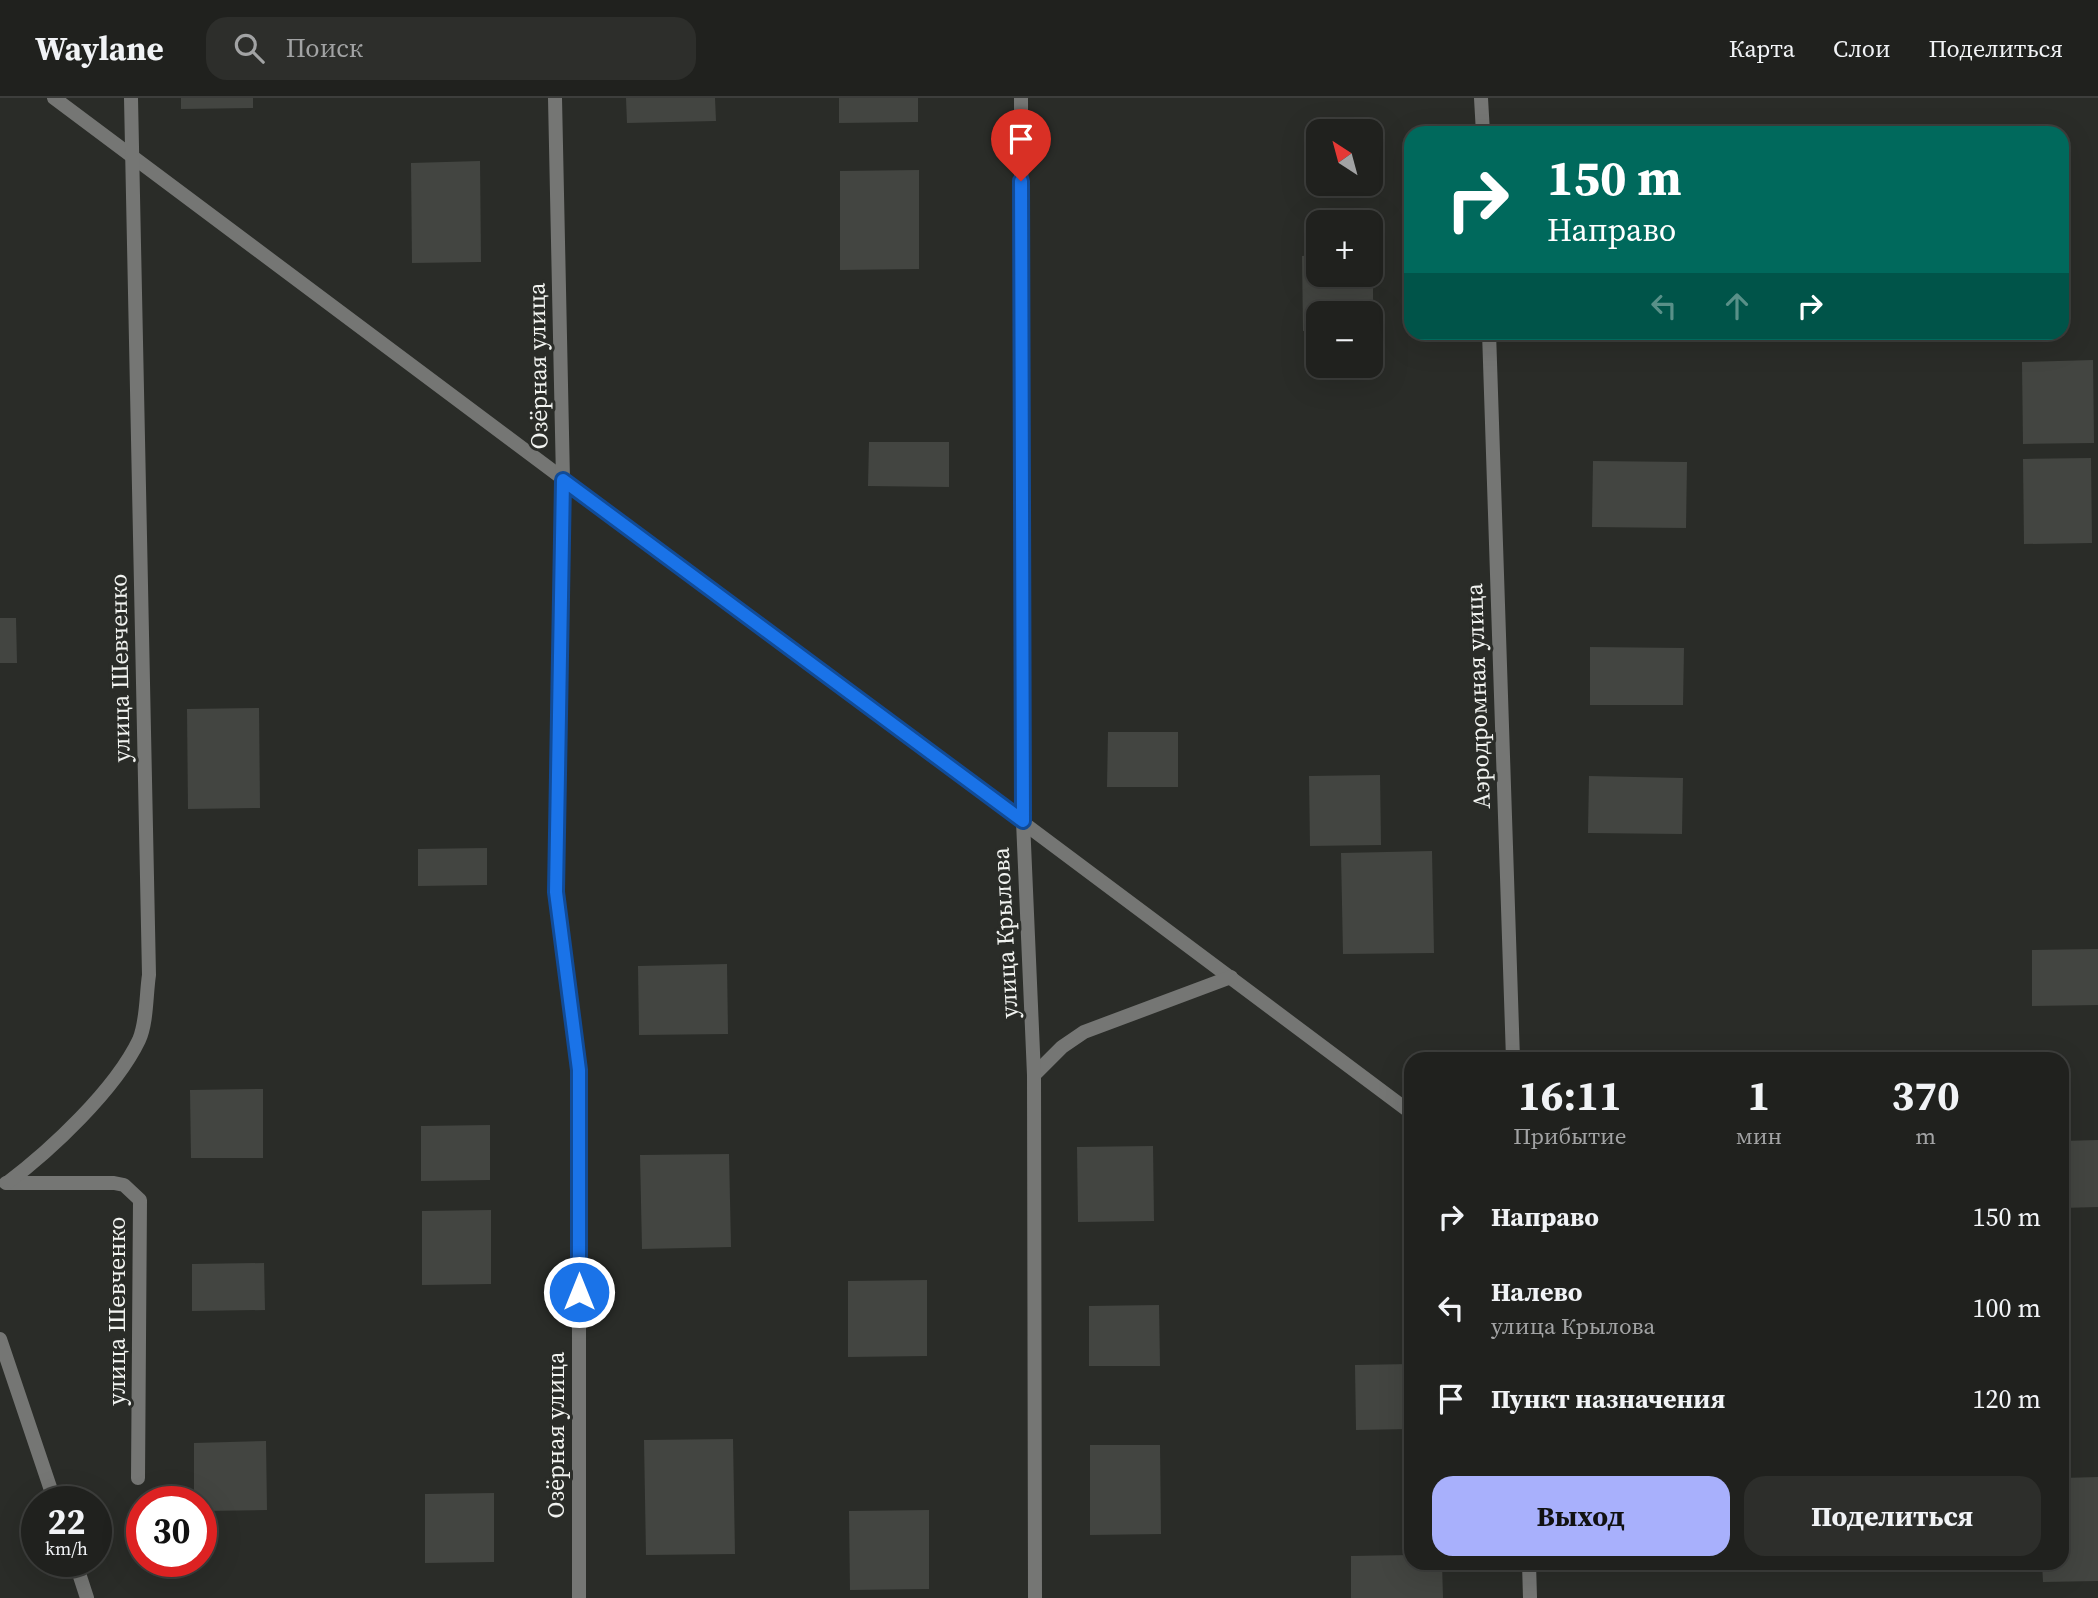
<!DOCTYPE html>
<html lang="ru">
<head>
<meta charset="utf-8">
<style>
  :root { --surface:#20211e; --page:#2d2e2b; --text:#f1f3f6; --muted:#a2a3a4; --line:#3d3e3c; --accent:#a8b0fc }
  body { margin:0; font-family:"Source Serif 4",serif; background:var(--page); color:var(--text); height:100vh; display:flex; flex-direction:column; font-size:26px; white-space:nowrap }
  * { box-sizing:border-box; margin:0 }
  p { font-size:23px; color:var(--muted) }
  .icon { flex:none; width:38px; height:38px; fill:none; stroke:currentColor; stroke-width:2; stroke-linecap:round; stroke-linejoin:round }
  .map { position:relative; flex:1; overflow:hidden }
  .panel { position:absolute; left:1404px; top:954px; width:665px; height:518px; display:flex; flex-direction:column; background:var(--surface); border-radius:21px; box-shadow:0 7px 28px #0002,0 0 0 2px var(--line) }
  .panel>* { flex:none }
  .guide { position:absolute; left:1404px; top:28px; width:665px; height:214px; border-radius:21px; box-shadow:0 7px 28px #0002,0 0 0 2px var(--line); background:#00695c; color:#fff; overflow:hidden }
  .needle { width:46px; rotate:324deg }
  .buttons { position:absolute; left:1306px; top:21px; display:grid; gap:14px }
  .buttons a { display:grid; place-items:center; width:77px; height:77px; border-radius:14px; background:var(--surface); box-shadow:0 7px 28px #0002,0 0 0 2px var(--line); font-size:35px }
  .speed { position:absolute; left:21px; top:1388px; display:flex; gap:14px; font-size:35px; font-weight:700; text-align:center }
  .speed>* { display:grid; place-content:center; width:91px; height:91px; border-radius:50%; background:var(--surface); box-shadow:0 7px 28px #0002,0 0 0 2px var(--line); line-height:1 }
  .speed small { font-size:18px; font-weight:400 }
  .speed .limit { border:10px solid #d22; background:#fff; color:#111 }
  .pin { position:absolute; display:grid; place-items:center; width:60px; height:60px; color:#fff; margin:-72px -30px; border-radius:50% 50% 50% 0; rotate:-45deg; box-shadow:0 0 7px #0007 }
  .pin .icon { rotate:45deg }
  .me { position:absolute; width:77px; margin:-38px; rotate:0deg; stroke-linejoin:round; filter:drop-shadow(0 0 5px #0008) }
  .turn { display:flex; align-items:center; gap:24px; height:147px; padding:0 28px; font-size:32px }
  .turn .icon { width:91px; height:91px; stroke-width:2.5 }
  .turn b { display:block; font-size:49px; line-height:60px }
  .lanes { display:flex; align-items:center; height:66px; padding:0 28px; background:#0003; justify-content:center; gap:35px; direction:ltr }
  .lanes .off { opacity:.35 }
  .eta { display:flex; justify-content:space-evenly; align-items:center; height:119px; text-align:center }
  .eta b { font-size:42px; font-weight:700; line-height:49px }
  .cta { display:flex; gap:14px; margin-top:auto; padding:14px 28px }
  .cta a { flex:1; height:80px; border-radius:21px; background:var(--accent); color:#111; font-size:28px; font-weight:700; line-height:80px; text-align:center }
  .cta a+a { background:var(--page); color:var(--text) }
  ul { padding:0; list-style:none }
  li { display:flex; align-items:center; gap:21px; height:91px; padding:0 28px }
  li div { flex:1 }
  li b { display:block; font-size:26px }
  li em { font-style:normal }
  header { display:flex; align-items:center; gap:42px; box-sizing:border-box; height:98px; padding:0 35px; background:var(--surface); border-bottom:2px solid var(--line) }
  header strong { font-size:33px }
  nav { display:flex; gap:38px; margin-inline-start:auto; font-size:24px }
  .search { width:490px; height:63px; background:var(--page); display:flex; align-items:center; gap:18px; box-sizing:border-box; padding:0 24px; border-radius:21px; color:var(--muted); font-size:26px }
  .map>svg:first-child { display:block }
  .building { fill:#434541 }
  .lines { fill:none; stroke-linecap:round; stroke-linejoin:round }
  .lane { stroke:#757674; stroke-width:14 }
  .street { stroke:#757674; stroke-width:14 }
  .route-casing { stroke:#114b97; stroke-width:18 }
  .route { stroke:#1a73e8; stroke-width:12 }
  .labels { text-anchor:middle; stroke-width:6; stroke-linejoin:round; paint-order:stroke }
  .street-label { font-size:24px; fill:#f1f3f0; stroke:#2a2c28 }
</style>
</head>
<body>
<header>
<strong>Waylane</strong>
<div class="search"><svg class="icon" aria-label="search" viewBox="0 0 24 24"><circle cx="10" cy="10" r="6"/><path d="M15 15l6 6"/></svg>Поиск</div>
<nav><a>Карта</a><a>Слои</a><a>Поделиться</a></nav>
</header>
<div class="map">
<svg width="2098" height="1500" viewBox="0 0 2098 1500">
  <rect width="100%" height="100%" fill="#2a2c28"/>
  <g class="building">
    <path d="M181,0H253V10L181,11Z"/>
    <path d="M626,0H715L716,23L627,25Z"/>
    <path d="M839,0H918V24L839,25Z"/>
    <path d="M480,63L481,164L412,165L411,65Z"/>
    <path d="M919,72V171L840,172V73Z"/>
    <path d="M1318,157V177H1370L1373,159V232H1370V215H1318V233H1303L1302,158Z"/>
    <path d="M2093,262L2094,345L2023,346L2022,264Z"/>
    <path d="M869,344H949V389L868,388Z"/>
    <path d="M2091,360L2092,445L2024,446L2023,361Z"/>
    <path d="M1593,363L1687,364L1686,430L1592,429Z"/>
    <path d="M0,520H16L17,565H0Z"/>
    <path d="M1590,549L1684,550L1683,607H1590Z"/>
    <path d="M259,610L260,710L188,711L187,611Z"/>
    <path d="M1108,634H1178V689H1107Z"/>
    <path d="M1380,677L1381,747L1310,748L1309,678Z"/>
    <path d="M1589,678L1683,680L1682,736L1588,735Z"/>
    <path d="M487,750V787L418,788V751Z"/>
    <path d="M1432,753L1434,855L1343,856L1341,755Z"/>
    <path d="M2098,851V907L2032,908V852Z"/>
    <path d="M727,866L728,936L639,937L638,868Z"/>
    <path d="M263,991V1060H191L190,992Z"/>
    <path d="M490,1027V1082L421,1083V1028Z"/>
    <path d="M2098,1042V1109L2062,1110V1043Z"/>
    <path d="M1153,1048L1154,1123L1078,1124L1077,1049Z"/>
    <path d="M729,1056L731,1149L642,1151L640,1057Z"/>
    <path d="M491,1112V1186L422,1187V1113Z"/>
    <path d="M264,1165L265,1212L192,1213V1166Z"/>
    <path d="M927,1182V1258L848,1259V1183Z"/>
    <path d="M1159,1207L1160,1268H1089V1208Z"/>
    <path d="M1410,1266V1331L1356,1332L1355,1267Z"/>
    <path d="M733,1341L735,1456L646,1457L644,1342Z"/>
    <path d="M266,1343L267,1412L201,1413V1404H194V1345Z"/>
    <path d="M1090,1347H1160L1161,1436L1090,1437Z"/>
    <path d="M2098,1379V1483L2043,1484L2042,1465H2062V1380Z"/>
    <path d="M494,1395V1464L425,1465V1396Z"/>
    <path d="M929,1412V1491L850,1492L849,1413Z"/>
    <path d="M1410,1457V1465H1442L1443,1500H1351V1458Z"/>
  </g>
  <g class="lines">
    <g class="lane">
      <path d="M54,0L1410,1014"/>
      <path d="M1034,977L1062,949L1084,934L1231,879"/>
    </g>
    <g class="street">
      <path d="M555,0L563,382L556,795L579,972V1500"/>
      <path d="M1021,0L1023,723L1034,977L1035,1500"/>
      <path d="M1481,0L1483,35"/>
      <path d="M1489,234L1513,961"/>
      <path d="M6,1085H114L124,1087L140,1102L138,1380"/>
      <path d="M7,1085C51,1052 115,992 139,942C147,924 146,897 149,877L131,0"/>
      <path d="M0,1241L55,1404"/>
      <path d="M75,1463L87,1500"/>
      <path d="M1529,1465L1530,1500"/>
    </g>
  </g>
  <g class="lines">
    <g class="route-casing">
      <path id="route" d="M579,1194V972L556,794L563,382L1023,723L1021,83"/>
    </g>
    <use href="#route" class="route"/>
  </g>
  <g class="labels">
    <g class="street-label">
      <text transform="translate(538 268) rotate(-91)" y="8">Озёрная улица</text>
      <text transform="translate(120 570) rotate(-91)" y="8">улица Шевченко</text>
      <text transform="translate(1478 598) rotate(-92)" y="8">Аэродромная улица</text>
      <text transform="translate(1005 835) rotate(-93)" y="8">улица Крылова</text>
      <text transform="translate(117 1213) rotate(-90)" y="8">улица Шевченко</text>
      <text transform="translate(556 1337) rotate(-90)" y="8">Озёрная улица</text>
    </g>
  </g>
</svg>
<div class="buttons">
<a><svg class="needle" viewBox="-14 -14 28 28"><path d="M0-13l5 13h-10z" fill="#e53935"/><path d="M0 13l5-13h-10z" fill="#a2a3a4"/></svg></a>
<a>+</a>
<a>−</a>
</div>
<div class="speed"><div>22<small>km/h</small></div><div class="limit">30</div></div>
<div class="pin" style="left:1021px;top:83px;background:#d93025"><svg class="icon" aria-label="arrive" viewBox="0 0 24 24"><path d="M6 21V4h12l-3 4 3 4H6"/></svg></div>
<svg class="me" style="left:579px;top:1194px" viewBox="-20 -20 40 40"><circle r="17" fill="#1a73e8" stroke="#fff" stroke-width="3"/><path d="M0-11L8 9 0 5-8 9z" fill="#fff"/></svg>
<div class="guide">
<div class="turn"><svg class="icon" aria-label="right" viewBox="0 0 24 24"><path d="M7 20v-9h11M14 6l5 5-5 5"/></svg><div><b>150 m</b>Направо</div></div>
<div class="lanes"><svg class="icon off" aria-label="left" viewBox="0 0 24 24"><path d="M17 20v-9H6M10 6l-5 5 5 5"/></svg><svg class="icon off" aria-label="ahead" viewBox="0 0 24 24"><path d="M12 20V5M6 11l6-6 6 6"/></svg><svg class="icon" aria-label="right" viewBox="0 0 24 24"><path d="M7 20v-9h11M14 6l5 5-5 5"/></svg></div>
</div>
<section class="panel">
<div class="eta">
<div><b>16:11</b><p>Прибытие</p></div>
<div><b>1</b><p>мин</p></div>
<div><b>370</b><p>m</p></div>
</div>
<ul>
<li><svg class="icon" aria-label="right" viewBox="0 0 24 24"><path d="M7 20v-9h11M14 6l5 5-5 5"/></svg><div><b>Направо</b></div><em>150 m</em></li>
<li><svg class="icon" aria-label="left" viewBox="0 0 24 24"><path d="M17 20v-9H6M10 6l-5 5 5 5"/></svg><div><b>Налево</b><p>улица Крылова</p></div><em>100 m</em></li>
<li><svg class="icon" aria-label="arrive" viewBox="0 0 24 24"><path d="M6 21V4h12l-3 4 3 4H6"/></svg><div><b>Пункт назначения</b></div><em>120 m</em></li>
</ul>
<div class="cta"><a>Выход</a><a>Поделиться</a></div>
</section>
</div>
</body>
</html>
